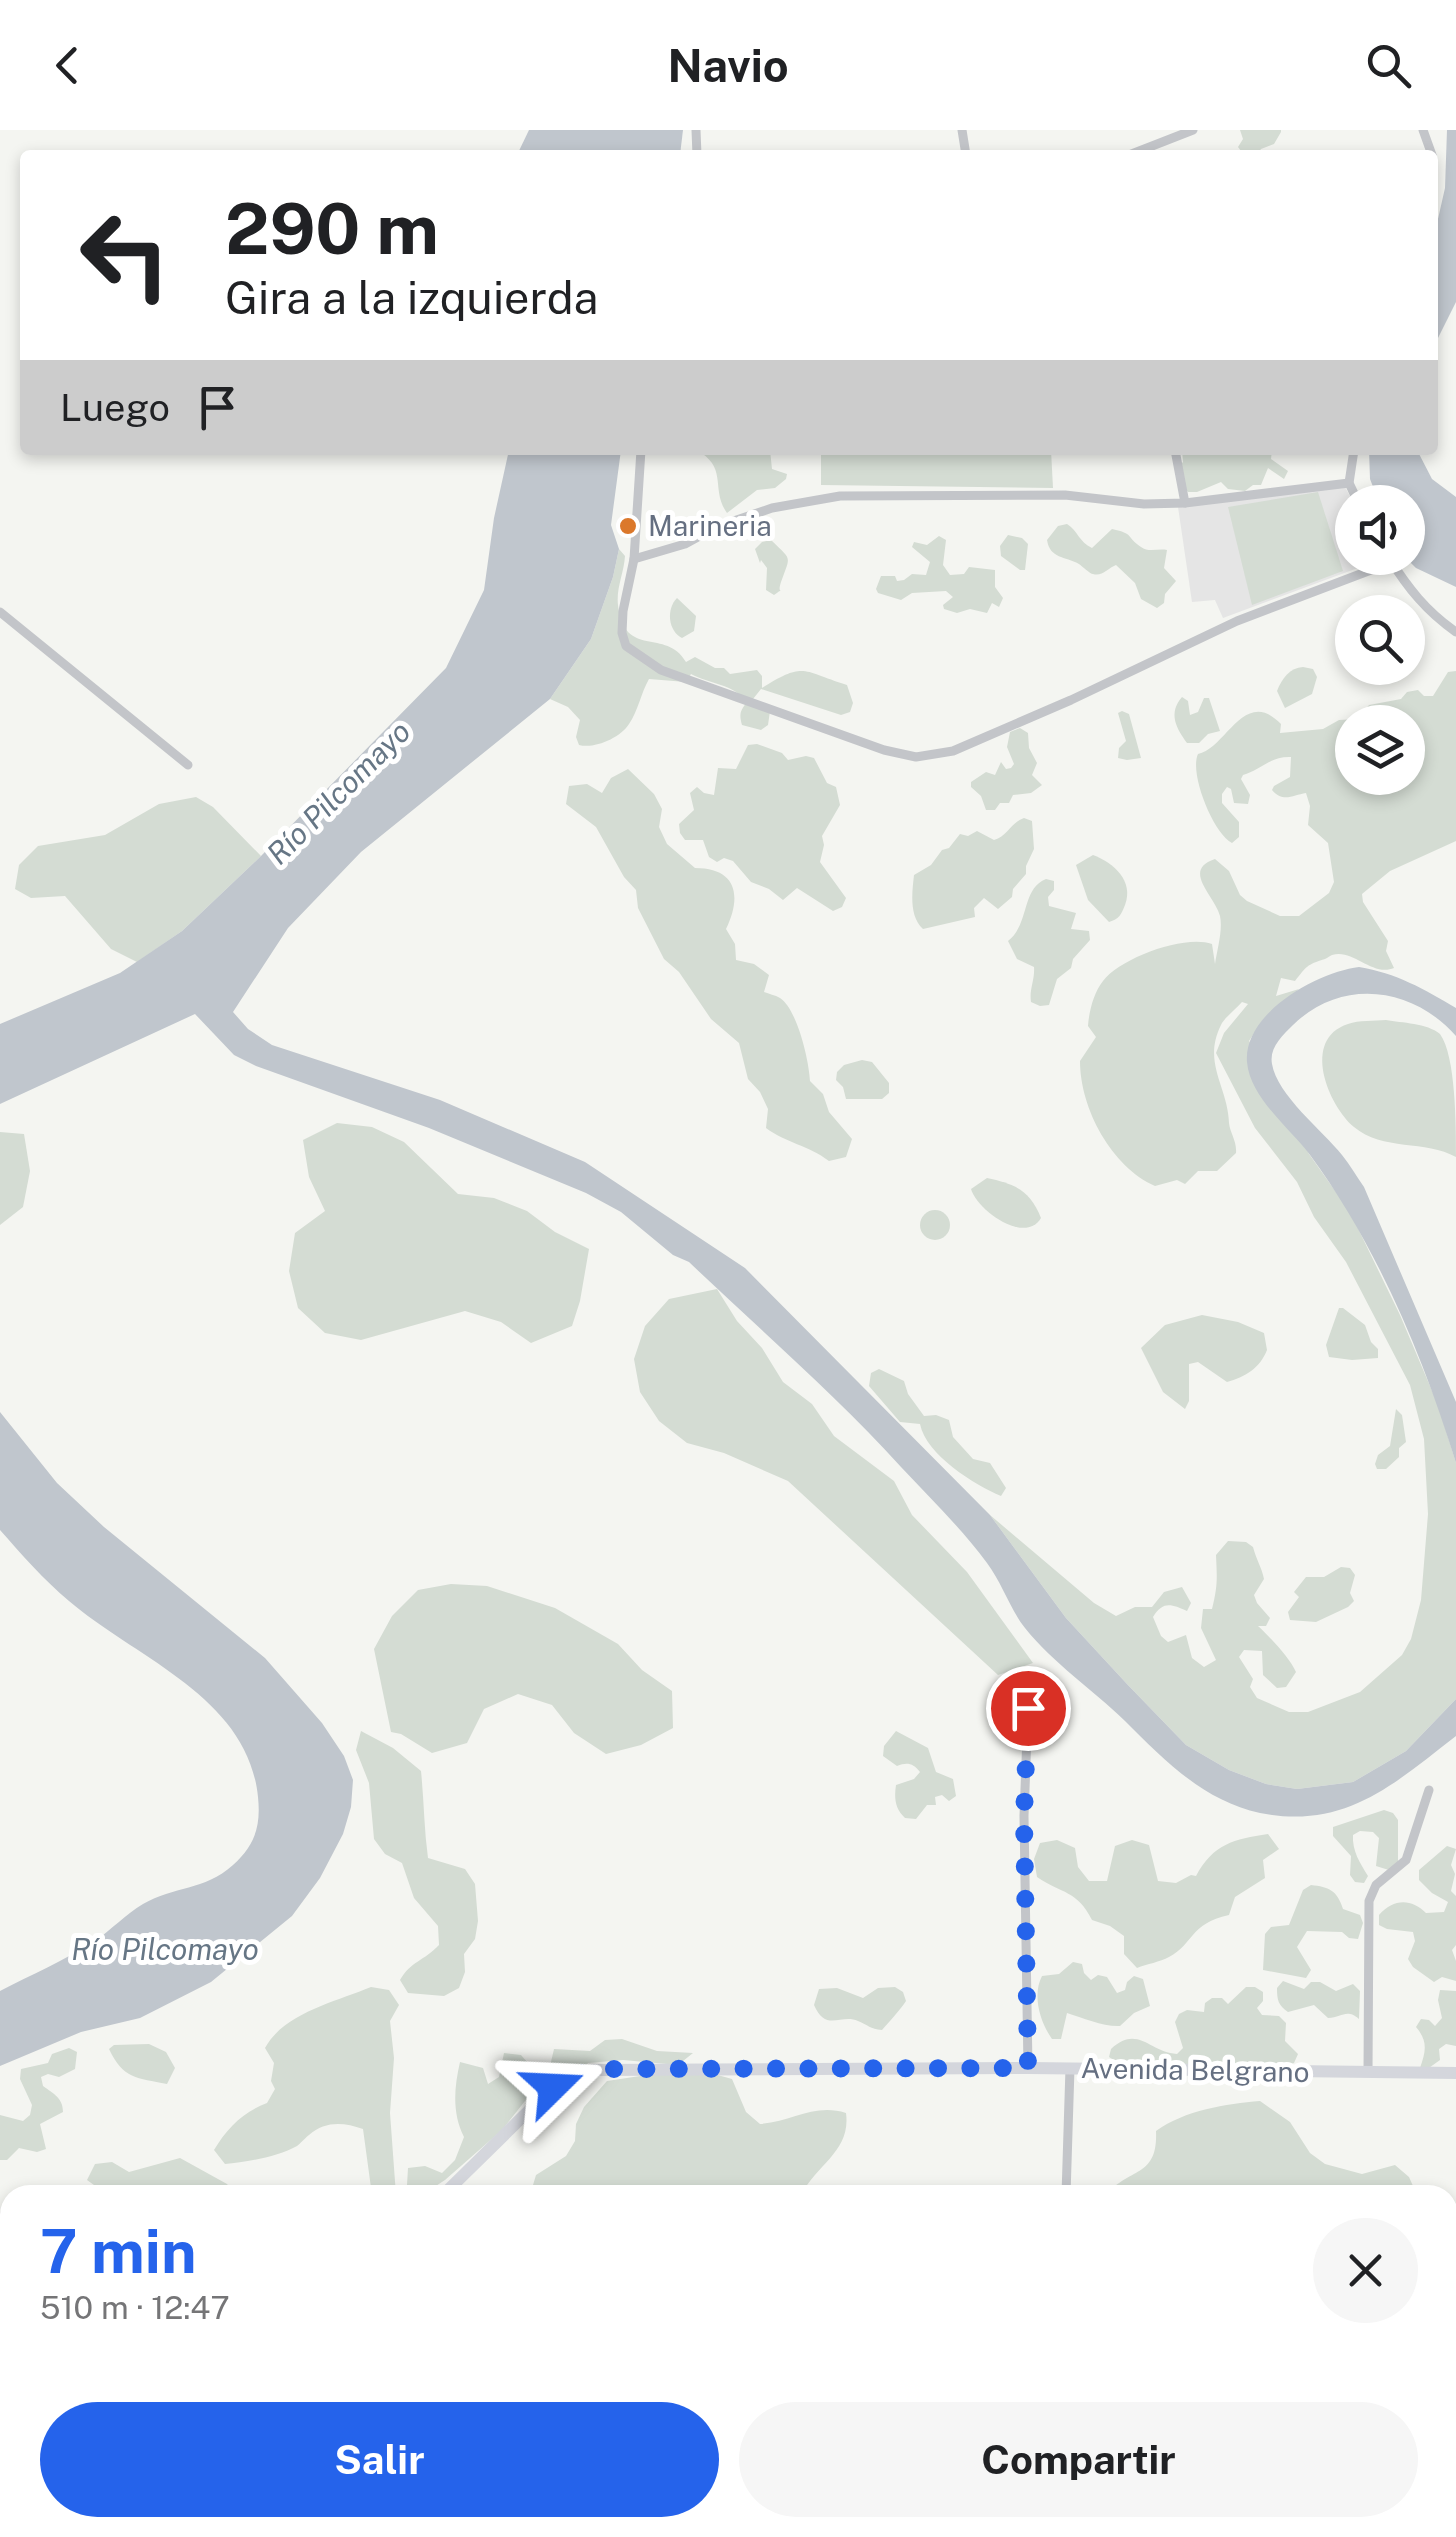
<!DOCTYPE html>
<html lang="es">
<head>
<meta charset="utf-8">
<style>
  :root { --surface:#fff; --page:#f6f6f6; --text:#202124; --muted:#757577; --accent:#2563eb }
  body { margin:0; font-family:"Public Sans",sans-serif; background:var(--page); color:var(--text); height:100vh; display:flex; flex-direction:column; font-size:38px; white-space:nowrap }
  * { box-sizing:border-box; margin:0 }
  p { font-size:32px; color:var(--muted) }
  .icon { flex:none; width:55px; height:55px; fill:none; stroke:currentColor; stroke-width:2; stroke-linecap:round; stroke-linejoin:round }
  .map { position:relative; flex:1; overflow:hidden }
  .side { position:absolute; left:0px; top:2055px; width:1458px; height:352px; display:flex; flex-direction:column; background:var(--surface); border-radius:30px 30px 0 0; box-shadow:0 5px 15px #0003 }
  .side>* { flex:none }
  .hud { position:absolute; left:20px; top:20px; width:1418px; height:305px; border-radius:10px; box-shadow:0 5px 15px #0003; background:#fff; color:var(--text); overflow:hidden }
  .fabs { position:absolute; left:1335px; top:355px; display:grid; gap:20px }
  .fabs a { display:grid; place-items:center; width:90px; height:90px; border-radius:50%; background:var(--surface); box-shadow:0 5px 15px #0003; font-size:50px }
  .pin { position:absolute; display:grid; place-items:center; width:85px; height:85px; color:#fff; margin:-42px; border:5px solid #fff; border-radius:50%; box-shadow:0 2px 10px #0007 }
  .me { position:absolute; width:110px; margin:-55px; rotate:69deg; stroke-linejoin:round; filter:drop-shadow(0 0 8px #0008) }
  .turn { display:flex; align-items:center; gap:35px; height:210px; padding:0 40px; font-size:45px }
  .turn .icon { width:130px; height:130px; stroke-width:2.5 }
  .turn b { display:block; font-size:70px; line-height:85px }
  .then { display:flex; align-items:center; height:95px; padding:0 40px; background:#0003; gap:20px; font-size:38px }
  .round { display:grid; place-items:center; flex:none; width:105px; height:105px; border-radius:52px; background:var(--page) }
  .headline { display:flex; align-items:center; justify-content:space-between; height:170px; padding:0 40px }
  h1 { font-size:60px; font-weight:700; line-height:75px; color:var(--accent) }
  .cta { display:flex; gap:20px; margin-top:auto; padding:20px 40px }
  .cta a { flex:1; height:115px; border-radius:60px; background:var(--accent); color:#fff; font-size:40px; font-weight:700; line-height:115px; text-align:center }
  .cta a+a { background:var(--page); color:var(--text) }
  header { display:flex; justify-content:space-between; align-items:center; height:130px; padding:0 40px; background:var(--surface); font-size:45px; font-weight:700 }
  .map>svg:first-child { display:block }
  .built { fill:#e5e5e5 }
  .green { fill:#d4dcd3; fill-rule:evenodd }
  .water { fill:#c0c6cd }
  .lines { fill:none; stroke-linecap:round; stroke-linejoin:round }
  .river { stroke:#c0c6cd; stroke-width:20 }
  .street { stroke:#c3c5c9; stroke-width:9 }
  .secondary { stroke:#d4d6dc; stroke-width:12 }
  .highway { stroke:#d4d6dc; stroke-width:15 }
  .route { stroke:#2563eb; stroke-width:18; stroke-dasharray:0 32.4 }
  .poi-dot { fill:#db782b; stroke:#fff; stroke-width:4 }
  .labels { text-anchor:middle; stroke-width:10; stroke-linejoin:round; paint-order:stroke }
  .poi-label { font-size:28px; fill:#656f81; stroke:#fff; text-anchor:start }
  .street-label { font-size:28px; fill:#656f81; stroke:#fff }
  .water-label { font-size:30px; font-style:italic; fill:#667685; stroke:#fff }
</style>
</head>
<body>
<header><svg class="icon" aria-label="back" viewBox="0 0 24 24"><path d="M15 5l-7 7 7 7"/></svg>Navio<svg class="icon" aria-label="search" viewBox="0 0 24 24"><circle cx="10" cy="10" r="6"/><path d="M15 15l6 6"/></svg></header>
<div class="map">
<svg width="1456" height="2407" viewBox="0 0 1456 2407">
  <rect width="100%" height="100%" fill="#f4f5f1"/>
  <g class="built">
    <path d="M1345,357L1353,372L1352,428L1382,429L1223,488L1215,470L1192,472L1178,377Z"/>
    <path d="M10,2072V2159L0,2149V2082Z"/>
    <path d="M117,2398H247L238,2407H108Z"/>
    <path d="M361,2398H468L475,2407H378Z"/>
  </g>
  <g class="green">
    <path d="M1240,0H1281V2L1274,14L1261,19L1257,25H1244L1238,17L1243,9Z"/>
    <path d="M696,320H770L772,339L787,344L786,349L775,358L757,360L727,383C710,359 729,337 696,320Z"/>
    <path d="M821,320H1051L1053,358L821,355Z"/>
    <path d="M1182,320H1272L1271,329L1288,341L1284,349L1268,338L1261,355H1253L1245,361L1228,359L1221,352L1197,362H1188L1176,348V339L1183,332Z"/>
    <path d="M1318,362L1343,441L1252,475L1228,377Z"/>
    <path d="M1067,394C1078,401 1079,412 1092,418L1112,399C1135,404 1125,406 1141,417C1149,423 1158,418 1167,420L1164,438L1176,451L1165,464L1164,473L1157,478L1141,469L1135,453L1116,435C1108,438 1102,447 1093,444C1090,444 1082,436 1079,434C1065,426 1050,429 1047,410L1058,396Z"/>
    <path d="M1008,405L1022,408L1028,414L1025,440H1020L1001,426L1000,416Z"/>
    <path d="M939,406L946,410L943,435L950,445L964,444L969,437L995,440V457L1003,468L999,477L992,473L987,483L970,479L957,483L944,479L943,475L953,467L946,461L912,463L901,470L878,463L876,459L881,446H895L897,451L904,450L912,444L926,445L930,432L912,417L914,412L927,415Z"/>
    <path d="M771,410C792,431 791,424 781,452C776,467 787,455 774,465L766,460L767,438L761,430L760,433L755,419L762,412Z"/>
    <path d="M619,419L625,426C624,443 616,458 618,475C624,530 666,497 686,532L695,527L715,538H724L730,544L757,540L762,546V558C805,531 802,541 847,555L853,573L850,582L841,585L761,559L753,569L770,581L768,595L761,600L742,595C739,584 740,581 747,572C734,554 709,554 691,544L686,552L649,549C641,563 638,581 629,594C620,608 595,619 579,615L576,607L580,590L568,577L550,569L591,509L613,447Z"/>
    <path d="M677,468L696,486L694,501L682,508C668,501 666,479 677,468Z"/>
    <path d="M1303,537L1313,539L1317,547L1312,564L1285,578L1277,561C1282,548 1290,538 1303,537Z"/>
    <path d="M1456,541V711L1390,741L1362,764L1363,772L1388,811L1386,821L1394,838C1372,847 1353,818 1332,825C1329,826 1328,828 1325,829C1306,835 1307,836 1295,851L1281,848L1276,866L1299,859L1262,891L1249,911L1309,1024L1350,1082L1400,1185L1438,1275L1456,1333V1569L1406,1621L1353,1652L1297,1659L1266,1654L1229,1640L1186,1615L1127,1554L1066,1488L990,1385L1094,1473L1116,1486L1135,1477H1152L1164,1462L1182,1457L1191,1473L1187,1481C1171,1474 1163,1471 1153,1487L1161,1506L1168,1512L1186,1505L1192,1528L1204,1537L1216,1530L1201,1498L1203,1479H1212C1218,1455 1217,1448 1216,1425L1228,1411L1246,1412L1253,1417C1256,1429 1262,1438 1264,1449L1254,1465L1257,1473L1270,1488L1266,1496H1258C1269,1506 1290,1528 1296,1542L1286,1557L1277,1558L1263,1545L1262,1521L1244,1520L1239,1527L1253,1549L1250,1557L1257,1568L1289,1582H1308L1360,1562L1402,1525L1411,1509L1421,1470L1428,1384L1424,1309L1410,1255L1346,1132L1314,1087L1297,1052L1255,998L1216,923L1224,903L1248,874L1242,872C1236,879 1224,888 1221,895C1202,933 1228,957 1229,993C1230,1003 1237,1011 1236,1023L1217,1041H1198L1185,1054L1177,1050L1155,1056C1112,1037 1080,979 1080,931L1096,907L1088,896C1089,881 1094,862 1103,851C1120,828 1185,804 1212,814L1215,834C1217,820 1223,800 1220,786C1215,766 1181,740 1215,729L1229,741L1240,765L1247,771L1280,786H1299L1329,763L1334,752L1328,713L1308,695L1310,676L1306,663C1293,665 1283,673 1272,660L1274,656L1290,647L1291,627C1270,626 1261,640 1243,645L1241,649L1250,665L1248,674L1234,673L1231,659L1227,657L1222,664V673L1239,692V707L1232,713C1213,703 1189,643 1198,624C1226,619 1244,556 1281,594L1280,603L1323,599L1339,590L1357,589L1369,575L1401,569L1407,562L1418,560L1424,566H1433L1448,542ZM1352,592H1408V648H1352Z"/>
    <path d="M1182,567L1188,571L1190,585L1198,582L1204,568H1209L1220,601L1208,604L1199,613H1187C1176,598 1168,583 1182,567Z"/>
    <path d="M1122,581L1129,584L1141,628L1127,630L1118,628L1119,618L1126,611L1118,583Z"/>
    <path d="M1020,598L1028,603L1029,618L1037,633L1032,645L1042,655L1031,663L1013,665L1009,673H1000L995,680H986L981,666L971,657V652L986,642L995,645L1001,632L1006,639L1011,638L1014,634L1007,617L1010,602Z"/>
    <path d="M757,614L782,623L788,630L806,626L814,628L827,653L836,657L840,675L822,706L824,715L820,732L846,768L842,777L833,781L797,758L783,770L769,759L751,752L733,731L724,728L717,732L709,727L703,710H685L680,703L679,694L694,680L690,663L697,657L704,663L714,665L718,638L736,639L748,615Z"/>
    <path d="M628,639L654,664L662,679L659,697L667,714L695,738C737,738 742,766 726,799L735,814L736,830L754,834L769,845L764,862C769,864 775,865 780,868C797,879 809,930 810,951L823,964L829,982L852,1009L846,1027L829,1031C808,1015 786,1013 766,998L768,979L760,962L748,949L739,913L711,889L679,842L664,829L638,778L636,760L624,747L596,697L566,674L569,656L587,654L602,663L611,648Z"/>
    <path d="M196,667L213,677L261,726L182,801L137,832L111,819L65,766L31,768L15,759L19,735L38,716L105,705L159,674Z"/>
    <path d="M1024,688L1032,691L1034,719L1026,736V744L1013,759L1012,767L998,779L984,768L974,778L975,787L923,799C909,786 912,763 914,745L931,735L942,720L949,718L960,704L968,706L977,701L994,710C1008,706 1010,693 1024,688Z"/>
    <path d="M1093,725C1114,733 1134,751 1125,775C1121,785 1119,789 1109,792L1088,770L1076,735Z"/>
    <path d="M1046,749L1054,751V760L1048,767L1049,776L1076,783L1071,799L1089,801L1090,810L1073,829L1071,838L1057,849L1049,875L1040,876L1031,872C1029,859 1035,850 1034,837L1017,829L1008,811C1030,794 1021,759 1046,749Z"/>
    <path d="M1386,890C1402,893 1427,893 1440,904C1456,926 1456,996 1456,1027C1426,1010 1382,1021 1354,997C1328,975 1301,909 1348,894C1359,890 1374,891 1386,890Z"/>
    <path d="M862,930L872,932L889,953V963L882,969H846L843,957L836,950L837,942L844,935Z"/>
    <path d="M337,993L372,997L404,1012L458,1064L494,1068L527,1081L555,1102L589,1119L580,1171L572,1196L531,1213L501,1192L465,1181L361,1210L325,1203L298,1178L289,1141L295,1103L325,1081L309,1047L303,1010Z"/>
    <path d="M0,1002L24,1004L30,1041L23,1077L0,1095Z"/>
    <path d="M987,1048C1015,1054 1030,1060 1041,1088C1025,1115 977,1080 971,1059Z"/>
    <circle cx="935" cy="1095" r="15"/>
    <path d="M717,1159L737,1191L762,1218L783,1252L812,1274L834,1306L894,1351L912,1385L967,1442L1033,1533L998,1545L788,1351L724,1323L687,1313L659,1291L640,1262L634,1229L645,1196L669,1169Z"/>
    <path d="M1339,1178H1343L1365,1195L1371,1212L1378,1219V1228L1352,1230L1329,1227L1326,1215Z"/>
    <path d="M1202,1185L1238,1192L1264,1203L1267,1220C1260,1238 1245,1247 1227,1252L1198,1232L1189,1234V1271L1185,1279L1163,1262L1141,1218L1165,1195Z"/>
    <path d="M879,1239L904,1251L908,1264L924,1286L936,1285L949,1290L953,1307L973,1329L990,1333L1006,1358L1001,1366C975,1355 926,1325 920,1294L900,1292L869,1256L871,1243Z"/>
    <path d="M1396,1279L1402,1285L1406,1312L1399,1318V1327L1386,1339H1377L1375,1334L1378,1325L1390,1316Z"/>
    <path d="M1341,1437L1350,1438L1355,1445L1350,1463L1354,1471L1348,1477L1316,1492L1290,1490L1288,1482L1299,1467L1294,1462L1306,1447H1324Z"/>
    <path d="M451,1454L487,1456L555,1478L618,1514L642,1540L672,1561L673,1598L641,1615L606,1624L574,1603L552,1575L518,1564L484,1579L467,1613L432,1623L401,1604L391,1602L374,1519L392,1486L418,1460Z"/>
    <path d="M361,1601L393,1618L421,1641C424,1670 424,1699 428,1728L465,1739L475,1754L478,1791L475,1809L464,1824L465,1842L459,1858L444,1866L408,1863L400,1850C411,1831 424,1831 439,1815L438,1796L414,1768L402,1733L385,1724L374,1709L369,1653L356,1620Z"/>
    <path d="M896,1601L928,1618L936,1642L953,1649L956,1666L949,1671L942,1665L935,1667L936,1675H927L916,1689L905,1688C895,1679 894,1668 896,1655L914,1649L920,1642C913,1633 907,1632 897,1636L883,1626L884,1616Z"/>
    <path d="M1384,1680L1393,1683L1398,1690V1735L1392,1741L1376,1736L1379,1708L1373,1702L1360,1701L1353,1705C1352,1721 1360,1733 1368,1746L1364,1753L1355,1752L1350,1745L1351,1726L1333,1706V1697Z"/>
    <path d="M1268,1704L1279,1719L1263,1730L1265,1748L1235,1767L1229,1785C1189,1794 1194,1814 1169,1827C1160,1832 1147,1834 1137,1838L1124,1824V1806L1110,1796L1092,1790C1077,1760 1062,1764 1037,1747L1034,1729L1040,1713L1057,1710L1075,1718L1078,1737L1089,1751H1107L1115,1716L1132,1710L1149,1715L1158,1751L1176,1753L1191,1745L1196,1746C1213,1714 1234,1709 1268,1704Z"/>
    <path d="M1447,1716L1456,1719L1451,1735L1455,1744L1451,1761L1456,1766V1815L1452,1820L1456,1831V1851L1442,1847L1434,1852L1413,1837L1408,1829L1415,1811L1413,1802L1387,1799L1379,1795V1785C1393,1769 1411,1768 1426,1783L1444,1782L1448,1772L1432,1763L1419,1750V1740Z"/>
    <path d="M1311,1755C1329,1757 1337,1760 1343,1779L1360,1785L1363,1793L1358,1809L1349,1808L1342,1802L1307,1801L1297,1817L1311,1840L1306,1848L1263,1840L1265,1804L1271,1797L1289,1795L1303,1760Z"/>
    <path d="M1073,1832L1082,1834L1084,1843L1091,1850L1098,1845L1107,1847L1117,1863L1125,1860L1127,1852L1134,1846L1143,1849L1150,1876L1134,1883L1120,1896C1104,1897 1083,1888 1067,1883L1061,1909H1052C1040,1892 1032,1865 1042,1846L1059,1844Z"/>
    <path d="M1283,1851L1304,1859L1311,1852H1320L1336,1861L1353,1854L1360,1861L1359,1889C1346,1878 1342,1888 1328,1888L1314,1875L1288,1882C1278,1875 1277,1870 1277,1858Z"/>
    <path d="M371,1857L389,1860L399,1875L390,1891L394,1928L390,1983L396,2065H372L363,1999C343,1992 325,1991 309,2005C307,2006 299,2015 297,2016C278,2027 246,2032 225,2034L214,2020C227,1998 243,1982 267,1973L275,1959L271,1951L274,1933L265,1918C284,1883 335,1872 371,1857Z"/>
    <path d="M895,1857L903,1862L906,1871C901,1879 889,1892 882,1900C870,1899 868,1895 858,1891C841,1883 826,1903 814,1875L819,1859L837,1858L863,1868L878,1858Z"/>
    <path d="M1246,1857H1255L1263,1862V1871L1257,1878L1262,1885L1279,1886L1286,1893L1285,1911L1298,1924L1294,1933L1285,1936C1253,1936 1129,1943 1109,1927L1111,1919C1138,1894 1150,1923 1177,1924L1183,1918L1175,1892L1179,1884L1187,1880L1204,1882L1205,1873L1212,1868H1222L1228,1874Z"/>
    <path d="M1440,1860L1456,1861V1916L1446,1914L1439,1919L1440,1930L1426,1940L1420,1938C1426,1921 1428,1911 1416,1897L1421,1889L1429,1890L1435,1896L1442,1888L1438,1870Z"/>
    <path d="M622,1909L657,1921L693,1923L678,1935L623,1930L588,1933L573,1945L554,1948L536,1957L502,2000L445,2050L422,2065H412L407,2055L408,2038L425,2036L442,2043L455,2030L464,2007C452,1983 454,1958 460,1932L483,1938L488,1954L499,1947L504,1923L521,1925L533,1939L550,1936L554,1919L590,1921L605,1910Z"/>
    <path d="M149,1914L166,1922L175,1938L167,1954C137,1948 123,1949 109,1919L114,1915Z"/>
    <path d="M69,1918L77,1922L75,1939L59,1947L48,1944L41,1947L43,1956C54,1964 63,1968 63,1982L40,1994L46,2019L37,2022L19,2018L7,2030H0V1985L23,1991L30,1985L32,1975L20,1949L21,1939L48,1933L52,1924Z"/>
    <path d="M660,1943L714,1944L732,1949L746,1982L760,1994C792,1992 814,1973 846,1983C851,2021 818,2033 801,2065H530L536,2045L566,2026L575,2011L576,1994L584,1977L607,1951Z"/>
    <path d="M1260,1971L1290,1992L1310,2023L1325,2034L1362,2044L1395,2035L1409,2047L1417,2065H1106C1130,2037 1158,2048 1156,2001C1185,1980 1226,1974 1260,1971Z"/>
    <path d="M180,2028L227,2054L236,2065H102L101,2060L87,2050L95,2034L112,2032L129,2042Z"/>
    <path d="M1448,2080L1456,2081V2162L1448,2161Z"/>
    <path d="M1456,2188V2407H1431L1427,2398H1448V2189Z"/>
    <path d="M492,2398H713L726,2407H500Z"/>
    <path d="M866,2398H1237L1249,2407H868Z"/>
  </g>
  <g class="water">
    <path d="M529,0H683L680,25H517Z"/>
    <path d="M1447,0H1456V172L1433,218V111L1445,58Z"/>
    <path d="M509,320H621L611,395L619,419L613,447L591,509L550,569L361,722L288,798L233,882L248,899L272,915L440,970L585,1032L745,1138L990,1385L1066,1488L1127,1554L1186,1615L1229,1640L1266,1654L1297,1659L1353,1652L1406,1621L1456,1569V1606C1394,1654 1345,1700 1260,1683C1204,1671 1164,1630 1125,1591C1092,1559 1054,1534 1025,1498C1010,1479 1002,1453 987,1433C962,1399 930,1368 901,1337C836,1265 760,1200 689,1132L673,1125L621,1082L586,1063L429,998L256,936L234,925L195,884L0,974V894L120,843L182,801L261,726L446,538L484,460L494,388Z"/>
    <path d="M1369,320H1417L1432,349L1456,367V457L1416,438L1406,428L1408,372H1379L1370,349Z"/>
    <path d="M1359,837C1396,843 1424,859 1456,878V906C1413,857 1342,847 1293,895C1282,906 1269,918 1272,934C1277,965 1323,1001 1342,1025C1350,1035 1357,1047 1364,1057L1456,1272V1333C1423,1226 1377,1116 1310,1025C1290,998 1250,968 1247,932C1243,883 1318,842 1359,837Z"/>
    <path d="M0,1282L57,1353L104,1397L265,1528L322,1593L344,1626L353,1650L351,1677L343,1704L320,1748L292,1786L211,1852L140,1888L81,1902L0,1936V1861C31,1845 65,1830 95,1811C111,1800 126,1784 143,1774C174,1756 204,1761 233,1735C255,1715 261,1696 258,1667C248,1567 137,1529 69,1471C44,1450 22,1425 0,1400Z"/>
  </g>
  <g class="lines">
    <g class="river">
      <path d="M852,2398L853,2407"/>
      <path d="M1261,2398L1270,2407"/>
      <path d="M288,2407H304"/>
    </g>
    <g class="street">
      <path d="M696,0L697,25"/>
      <path d="M962,0L966,25"/>
      <path d="M1423,0L1432,25"/>
      <path d="M1129,25L1193,0"/>
      <path d="M1432,26V56"/>
      <path d="M641,320L634,429L623,481L622,503L626,516L661,540L884,620L916,627L953,621L1071,570L1237,491L1392,432"/>
      <path d="M1175,320L1185,373"/>
      <path d="M1354,320L1349,353L1358,372"/>
      <path d="M1389,428C1408,458 1426,481 1456,502"/>
      <path d="M634,429L685,414L716,397L772,378L840,366L1065,365L1144,374L1185,373L1349,353"/>
      <path d="M0,482L188,635"/>
      <path d="M1028,1578L1024,1686L1028,1938"/>
      <path d="M1368,1942L1369,1771L1376,1755L1406,1730L1429,1660"/>
      <path d="M1066,2065L1070,1938"/>
    </g>
    <g class="secondary">
      <path d="M443,2065L553,1957L573,1945L594,1940L1028,1938L1456,1943"/>
      <path d="M98,2407L107,2398"/>
    </g>
    <g class="highway">
      <path d="M0,2293L5,2346L4,2386"/>
      <path d="M1,2377L10,2407"/>
    </g>
  </g>
  <g class="lines">
    <path class="route" d="M553,1957L573,1945L611,1939L1028,1938L1024,1686L1028,1578"/>
  </g>
  <circle class="poi-dot" cx="628" cy="396" r="10"/>
  <g class="labels">
    <g class="poi-label">
      <text x="648" y="406">Marineria</text>
    </g>
    <g class="street-label">
      <text transform="translate(1195 1940) rotate(1)" y="10">Avenida Belgrano</text>
    </g>
    <g class="water-label">
      <text transform="translate(339 663) rotate(-45)" y="10">Río Pilcomayo</text>
      <text x="165" y="1830">Río Pilcomayo</text>
    </g>
  </g>
</svg>
<div class="fabs">
<a><svg class="icon" aria-label="sound" viewBox="0 0 24 24"><path d="M4 9h4l5-4v14l-5-4H4zM17 9q2 3 0 6"/></svg></a>
<a><svg class="icon" aria-label="search" viewBox="0 0 24 24"><circle cx="10" cy="10" r="6"/><path d="M15 15l6 6"/></svg></a>
<a><svg class="icon" aria-label="layers" viewBox="0 0 24 24"><path d="M12 4l9 5-9 5-9-5zM3 14l9 5 9-5"/></svg></a>
</div>
<div class="pin" style="left:1028px;top:1578px;background:#d93025"><svg class="icon" aria-label="arrive" viewBox="0 0 24 24"><path d="M6 21V4h12l-3 4 3 4H6"/></svg></div>
<svg class="me" style="left:553px;top:1957px" viewBox="-20 -20 40 40"><path d="M0-17L14 15 0 8-14 15z" fill="#2563eb" stroke="#fff" stroke-width="4"/></svg>
<div class="hud">
<div class="turn"><svg class="icon" aria-label="left" viewBox="0 0 24 24"><path d="M17 20v-9H6M10 6l-5 5 5 5"/></svg><div><b>290 m</b>Gira a la izquierda</div></div>
<div class="then">Luego<svg class="icon" aria-label="arrive" viewBox="0 0 24 24"><path d="M6 21V4h12l-3 4 3 4H6"/></svg></div>
</div>
<section class="side">
<div class="headline"><div><h1>7 min</h1><p>510 m · 12:47</p></div><a class="round"><svg class="icon" aria-label="close" viewBox="0 0 24 24"><path d="M6 6l12 12M18 6L6 18"/></svg></a></div>
<div class="cta"><a>Salir</a><a>Compartir</a></div>
</section>
</div>
</body>
</html>
